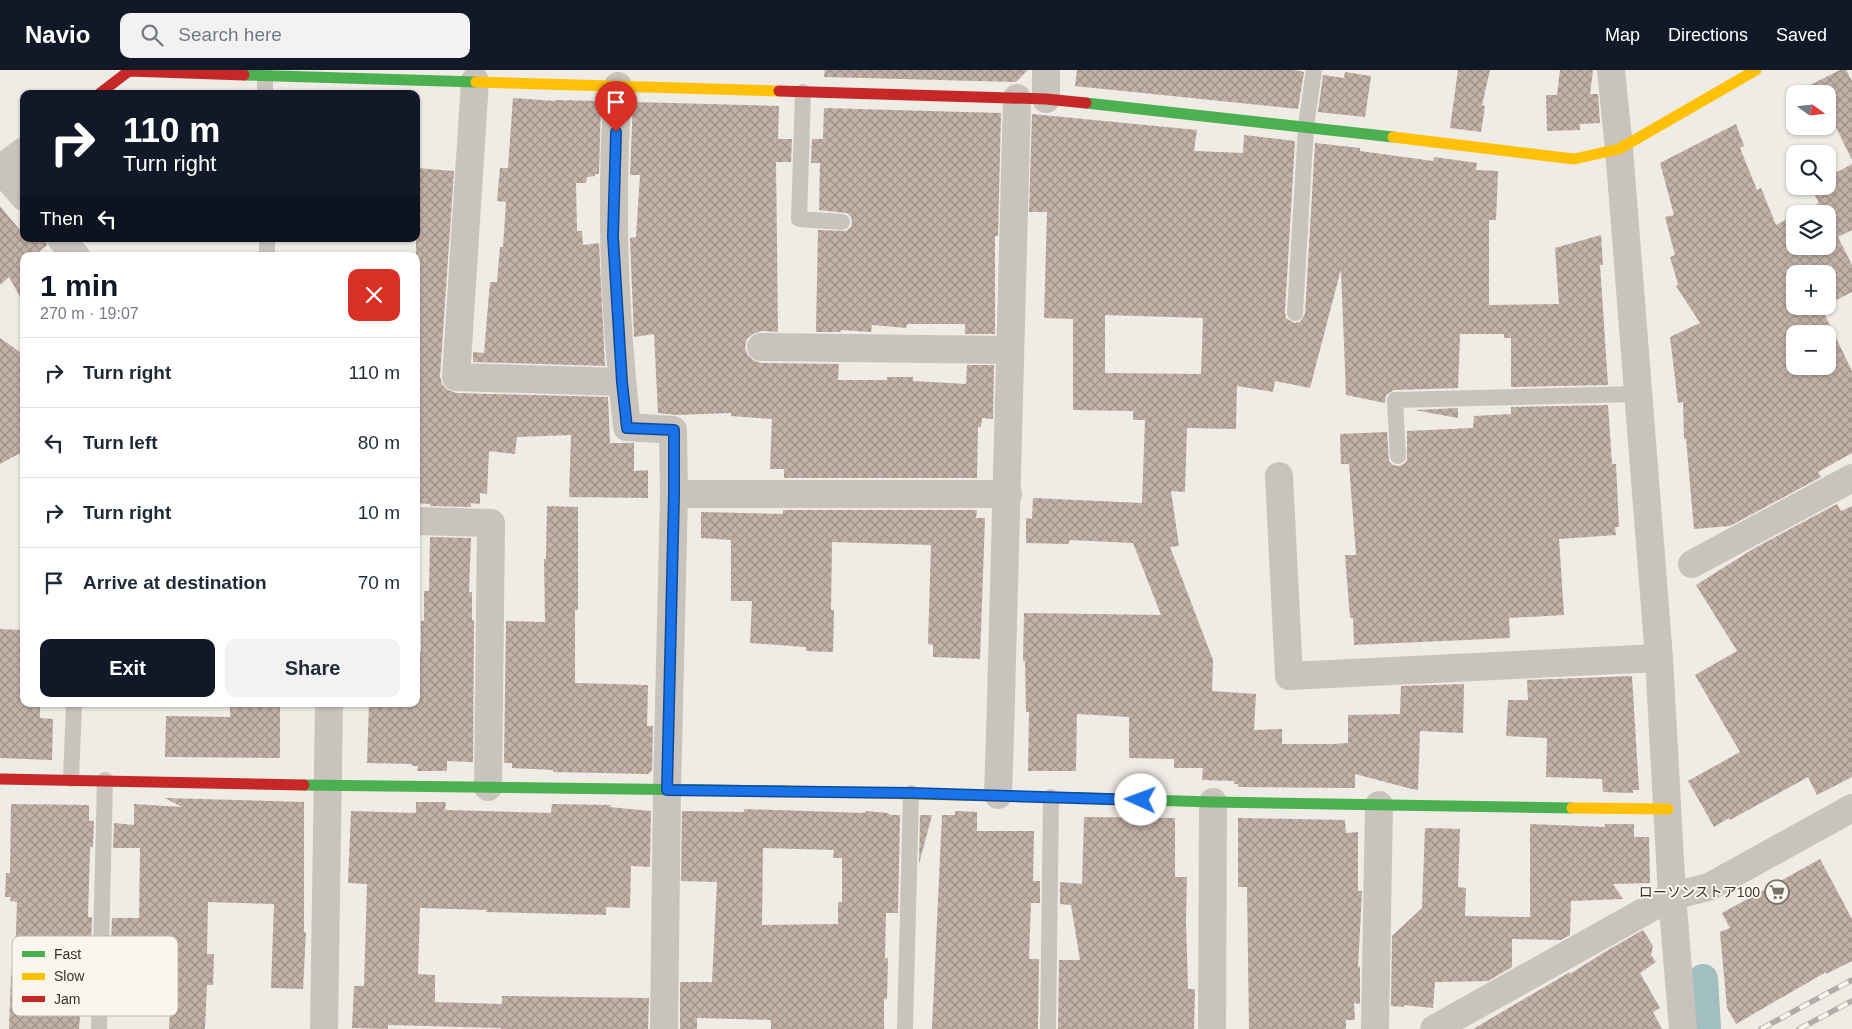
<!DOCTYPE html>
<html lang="en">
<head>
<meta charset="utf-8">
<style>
  :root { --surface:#fff; --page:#f2f2f3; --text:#1f2937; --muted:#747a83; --line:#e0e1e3; --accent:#111827 }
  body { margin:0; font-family:Helvetica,"Noto Sans JP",sans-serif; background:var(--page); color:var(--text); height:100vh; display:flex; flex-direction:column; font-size:19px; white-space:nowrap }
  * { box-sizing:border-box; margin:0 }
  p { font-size:16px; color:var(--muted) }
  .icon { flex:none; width:28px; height:28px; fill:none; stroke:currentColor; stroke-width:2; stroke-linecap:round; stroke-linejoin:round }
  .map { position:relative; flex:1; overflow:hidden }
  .details { position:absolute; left:20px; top:182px; width:400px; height:455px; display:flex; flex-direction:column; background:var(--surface); border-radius:10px; box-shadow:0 1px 4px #0004 }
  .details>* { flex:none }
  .top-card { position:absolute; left:20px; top:20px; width:400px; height:152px; border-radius:10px; box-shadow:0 1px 4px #0004; background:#111827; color:#fff; overflow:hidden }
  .needle { width:32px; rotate:105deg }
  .buttons { position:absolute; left:1786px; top:15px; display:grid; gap:10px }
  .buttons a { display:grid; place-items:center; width:50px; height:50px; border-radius:10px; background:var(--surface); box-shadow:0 1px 4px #0004; font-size:25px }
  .pin { position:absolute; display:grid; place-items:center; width:42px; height:42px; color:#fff; margin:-51px -21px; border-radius:50% 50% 50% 0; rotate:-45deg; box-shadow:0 0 5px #0007 }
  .pin .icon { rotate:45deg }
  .me { position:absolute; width:55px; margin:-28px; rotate:272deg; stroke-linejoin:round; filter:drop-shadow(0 0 4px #0008) }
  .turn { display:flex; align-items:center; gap:18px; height:105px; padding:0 20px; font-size:22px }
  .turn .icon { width:65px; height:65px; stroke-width:2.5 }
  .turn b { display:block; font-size:35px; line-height:42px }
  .then { display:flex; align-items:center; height:48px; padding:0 20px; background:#0003; gap:10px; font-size:19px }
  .round { display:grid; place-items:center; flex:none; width:52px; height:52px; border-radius:10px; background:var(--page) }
  .summary { display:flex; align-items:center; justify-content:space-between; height:85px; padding:0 20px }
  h1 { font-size:30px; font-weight:800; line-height:38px; color:var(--accent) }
  .action { display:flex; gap:10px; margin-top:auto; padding:10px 20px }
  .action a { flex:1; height:58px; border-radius:10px; background:var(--accent); color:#fff; font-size:20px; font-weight:800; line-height:58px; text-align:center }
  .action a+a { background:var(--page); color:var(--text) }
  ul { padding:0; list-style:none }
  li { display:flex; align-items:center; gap:15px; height:70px; padding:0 20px; border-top:1px solid var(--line) }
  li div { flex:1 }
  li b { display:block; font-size:19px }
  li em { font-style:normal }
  header { display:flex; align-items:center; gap:30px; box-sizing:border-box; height:70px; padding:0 25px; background:var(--accent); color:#fff }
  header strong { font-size:24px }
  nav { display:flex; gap:28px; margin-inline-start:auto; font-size:18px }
  .search { width:350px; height:45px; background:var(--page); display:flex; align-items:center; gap:12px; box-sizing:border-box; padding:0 18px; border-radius:10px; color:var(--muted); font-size:19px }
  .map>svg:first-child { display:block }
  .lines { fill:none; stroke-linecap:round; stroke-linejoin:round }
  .canal { stroke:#a1bec0; stroke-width:30 }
  .building { fill:url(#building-cross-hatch); fill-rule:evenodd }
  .lane { stroke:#c9c3bd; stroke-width:16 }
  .street { stroke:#c9c3bd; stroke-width:28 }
  .fast { stroke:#4caf50; stroke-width:11 }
  .slow { stroke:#ffc107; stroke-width:11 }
  .jam { stroke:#c62828; stroke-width:11 }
  .rail-casing { stroke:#b1aca7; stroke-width:5.5 }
  .rail { stroke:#faf5ed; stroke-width:4; stroke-dasharray:11; stroke-linecap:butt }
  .route-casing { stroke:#114b97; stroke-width:12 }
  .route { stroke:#1a73e8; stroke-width:9 }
  .labels { text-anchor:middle; stroke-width:4; stroke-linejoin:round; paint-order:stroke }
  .poi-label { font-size:14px; fill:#3a312b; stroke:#faf5ed; text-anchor:end }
  .key { fill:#faf5ed; stroke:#c0bab3; stroke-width:1 }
  .key-label { font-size:14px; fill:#3a312b }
</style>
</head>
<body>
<header>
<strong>Navio</strong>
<div class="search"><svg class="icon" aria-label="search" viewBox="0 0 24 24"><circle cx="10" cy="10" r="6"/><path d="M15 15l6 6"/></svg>Search here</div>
<nav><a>Map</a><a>Directions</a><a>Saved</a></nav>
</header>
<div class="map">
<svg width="1852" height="959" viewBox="0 0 1852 959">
  <defs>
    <pattern id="building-cross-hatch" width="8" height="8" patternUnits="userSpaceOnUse" patternTransform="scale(1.25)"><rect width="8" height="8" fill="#c2b1a7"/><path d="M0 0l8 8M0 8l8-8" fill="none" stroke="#9f9188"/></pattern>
  </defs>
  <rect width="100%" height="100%" fill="#efebe5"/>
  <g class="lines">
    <path class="canal" d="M1703,909L1706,959"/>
  </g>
  <g class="building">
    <path d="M825,0H1028L1016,12L824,7Z"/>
    <path d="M1077,0H1294L1304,2L1298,39L1075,16Z"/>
    <path d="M1458,0H1490L1482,35L1485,36L1481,62L1450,58Z"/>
    <path d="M1560,0H1593L1590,24H1598L1600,53L1580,54V60L1547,61L1546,25H1557Z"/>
    <path d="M1840,0H1846L1852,11V90L1828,41V24H1792Z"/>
    <path d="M1345,2L1371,6L1365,47L1318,42L1323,5L1344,8Z"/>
    <path d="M513,28L555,31V30L601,31L599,104H595V106L587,107L586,113H576L577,161H582L583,175L599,173L605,296L473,292V282L484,283L490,212H497L500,177H503L506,132L497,131L500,98H508Z"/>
    <path d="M633,32L779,36L778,69H792L791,92H776L778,262L761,261L753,264L747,269L745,277L747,284L753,290L761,293L839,294L838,310H887V307H913V311L966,314L967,295H994L993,349L982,348L981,357H978L977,408H784V399H770L772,349L731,346V343L676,345L658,343L654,264L634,267L630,168L636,167L640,105H630Z"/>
    <path d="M824,38L1001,43L998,166H995V264H965V254H907L906,258L872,255L871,262L841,260L840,262H816L818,160L846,161L851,157L852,152L851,147L847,143L819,140L820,93H811L812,69H823Z"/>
    <path d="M1032,44L1197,60L1194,81L1243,83L1244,65L1295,71L1285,242L1286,248L1294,253L1300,252L1305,244L1315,73L1360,78V81L1433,91L1434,87L1477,93L1476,100L1498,101L1496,150H1489V235L1559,234L1555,178L1601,165L1603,195H1600L1608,315L1511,317V268H1504V264H1460L1458,318L1394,320L1386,325L1385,333L1346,325L1341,199L1310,318L1275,311L1273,322L1237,316L1236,359L1187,358L1185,422L1171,421L1179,476L1170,477L1213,590L1212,621L1256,624L1254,660L1282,659V674H1334L1348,673V645L1400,644L1401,616L1464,614L1463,663L1420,661L1418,720L1412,719L1355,704V718H1345L1238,717V714H1234V711L1202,710L1203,698H1174V689L1129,688V647L1077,644L1076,701H1028L1029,642H1026L1025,591H1023L1024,543L1161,545L1133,473L1070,470L1068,474L1026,473V448L1032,449L1033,428L1142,433L1145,350H1133V341L1073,340V249L1044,248L1047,142H1029ZM1105,245L1203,248L1201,304L1105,303Z"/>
    <path d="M1736,54L1744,76L1740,78L1757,120L1761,118L1776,155L1795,145V176H1828V144H1798L1819,133L1810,116H1828V107L1852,94V160L1838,167L1852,195V222L1828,234V204H1795V236H1823L1821,237L1824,243L1852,301V383L1818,402L1821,407L1730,456L1694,459L1686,369H1684L1683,332L1678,333L1670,267L1700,253L1676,216L1678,214L1670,187L1675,185L1665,147L1674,145L1660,93ZM1795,264H1828V296H1795Z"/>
    <path d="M416,98L454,101L440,306L442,314L448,320L456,323L608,327L610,373H634V401L648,400V428L569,427L571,365L517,367L515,384L489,381L487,424L480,423V434L471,433V437L430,436V434L416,433Z"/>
    <path d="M0,136L24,165V169H46L47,175L34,186H24V234L9,207L0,215Z"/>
    <path d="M0,268L24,285V381L0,394Z"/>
    <path d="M1608,335L1612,394H1616L1619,457H1615L1616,465L1559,469L1564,545L1509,548L1510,568L1354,575L1353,548H1350L1345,485H1356L1349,394H1341L1340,364L1387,362L1389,391L1393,395L1399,396L1404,394L1407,390V361L1473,358L1474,346L1511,344V337Z"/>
    <path d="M1458,338V348L1415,340Z"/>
    <path d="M1837,434L1841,441L1852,436V707L1817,725L1808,707L1730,750L1729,748L1714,757L1688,711L1740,682L1695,605L1737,581L1696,515L1753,479Z"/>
    <path d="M547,436L578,437V540H575V613L648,615L647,656H653L652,700L648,704L553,702V700L512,698V693H504L506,551L545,552L544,489H546Z"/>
    <path d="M783,440H977L976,448H985L980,589L933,587V575L928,574L931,475L832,472L831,540H834L833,582L806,581V577L750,573L752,531H731V470L701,468V442L783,444Z"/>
    <path d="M430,467L471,468L469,522H472V550H474L473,692L447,691V701H417L418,696H412V694L367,693L369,634H416V582H421V551H424V521H429Z"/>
    <path d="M0,559L24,560V634H40V648L53,649L52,690L0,688Z"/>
    <path d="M1632,606L1639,720H1633V723L1603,722L1602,709L1546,707L1547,668L1506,666L1508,630H1528L1527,610Z"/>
    <path d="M230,634H280V688L165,687L166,646L230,647Z"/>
    <path d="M165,728L304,732V862H306L303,919L271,918L274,834L208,832L207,884H214L213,915H207L205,959H169L171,918H162V906L110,905L112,848H139L140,778H113L114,753L134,755V734L182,737Z"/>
    <path d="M416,732H446L445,740L551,743L552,734L612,735L609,737L651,741L650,797L631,796L630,838L606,837V845L486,842L487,840L420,838L418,904L435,905V932L502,934V926L649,928L648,959H501V958L388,955V959L352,958L354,916H364L367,814L348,813L351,741L416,743Z"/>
    <path d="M11,734L89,735V751H94L93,777H90L88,847H92L90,905H83L79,959H9L11,905H12V890H15L17,832L10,831L11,827H5L6,803H10Z"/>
    <path d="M744,739L865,743V741L888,743L890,745H900L898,843H886L885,888H888L887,929H884V959H771V950L697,948V959H680V912H712L717,812L681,811L682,741L744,742ZM763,778L834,780L833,788H842V832H838V854L762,855Z"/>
    <path d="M955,741L977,742V761H1034L1033,811H1040V833H1031L1029,889H1039L1038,959H932L942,745H955Z"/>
    <path d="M920,745H932L919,794Z"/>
    <path d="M1084,747L1175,748V807H1187L1186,851L1188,919H1195L1194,959H1058L1059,890H1080L1071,835L1060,834V812L1082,814Z"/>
    <path d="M1238,748L1345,750L1346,763L1358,762V821H1362L1358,898L1360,896V934L1354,933L1355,950H1346V959H1249L1247,817H1238Z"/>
    <path d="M1530,754L1605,757V754H1634V767H1649L1650,813L1613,814L1623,829L1571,831L1570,865L1561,870L1512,869V897L1488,911L1435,912L1433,938L1404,935V937L1391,936L1392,866L1422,838L1425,758L1460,759L1458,817L1466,818L1465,846L1530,847Z"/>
    <path d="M1820,789L1852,849V891L1826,904V902L1736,954L1727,938L1720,862L1730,858L1722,843Z"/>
    <path d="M1643,860L1653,876L1651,885L1656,892L1640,903L1660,938L1653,942L1662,959H1473L1570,902V904L1603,883Z"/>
  </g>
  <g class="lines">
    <g class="lane">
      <path d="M265,5V24"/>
      <path d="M803,22L799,149L842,152"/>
      <path d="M267,169V186"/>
      <path d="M1295,243L1306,56L1314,0"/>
      <path d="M1398,386L1395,330L1637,324"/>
      <path d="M71,709L74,634"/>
      <path d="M99,959L105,710"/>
      <path d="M905,959L911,723"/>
      <path d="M1048,959L1051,727"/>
    </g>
    <g class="street">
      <path d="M1611,0L1619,79L1659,588L1672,826L1683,959"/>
      <path d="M475,11L456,307L622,312"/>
      <path d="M618,16C610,130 614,244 627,357L673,360L674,424L667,720L664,959"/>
      <path d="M1046,29V0"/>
      <path d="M24,81L0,99L24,127"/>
      <path d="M61,169L76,186"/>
      <path d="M761,277L1010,280"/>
      <path d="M1279,406L1289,606L1659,588"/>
      <path d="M674,424H1008"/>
      <path d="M416,451L491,453L488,717"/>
      <path d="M1692,494L1852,408"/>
      <path d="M998,725C1006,493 1010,261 1017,28"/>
      <path d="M324,959L329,634"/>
      <path d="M1212,959L1213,732"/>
      <path d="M1375,959L1379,735"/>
      <path d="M1434,959L1672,826L1709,817L1852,738"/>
    </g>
    <g class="fast">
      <path d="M244,5L476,12"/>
      <path d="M1086,33L1393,67"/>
      <path d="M304,715L785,721"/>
      <path d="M1080,728L1213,732L1572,738"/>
    </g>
    <g class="slow">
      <path d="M476,12L779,21"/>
      <path d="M1393,67L1574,89L1619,79L1756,0"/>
      <path d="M785,721L1080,728"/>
      <path d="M1572,738L1668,739"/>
    </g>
    <g class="jam">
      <path d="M779,21L1046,29L1086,33"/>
      <path d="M99,24L129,1L244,5"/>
      <path d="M0,709L304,715"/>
    </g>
    <g class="rail-casing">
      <g id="rail">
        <path d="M1761,959L1852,910"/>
        <path d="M1799,959L1852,931"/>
      </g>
    </g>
    <use href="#rail" class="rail"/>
  </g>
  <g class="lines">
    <g class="route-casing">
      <path id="route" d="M616,62L613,167L622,312L627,358L674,360V424L667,720L911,723L1141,730"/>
    </g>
    <use href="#route" class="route"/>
  </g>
  <defs>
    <g id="supermarket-ring" transform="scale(1.25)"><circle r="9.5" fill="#faf5ed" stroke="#79726c" stroke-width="1.5"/><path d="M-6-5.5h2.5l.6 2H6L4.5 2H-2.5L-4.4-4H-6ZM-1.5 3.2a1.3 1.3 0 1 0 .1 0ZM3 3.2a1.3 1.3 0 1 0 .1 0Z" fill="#79726c"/></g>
  </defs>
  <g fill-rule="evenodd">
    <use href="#supermarket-ring" x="1777" y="822"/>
  </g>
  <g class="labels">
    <g class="poi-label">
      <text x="1760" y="827">ローソンストア100</text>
    </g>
  </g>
  <rect x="12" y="866" width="166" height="80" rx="8" class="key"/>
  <rect x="22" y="881" width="23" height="6" fill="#4caf50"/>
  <rect x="22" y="903" width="23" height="7" fill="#ffc107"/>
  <rect x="22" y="926" width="23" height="6" fill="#c62828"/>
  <g class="key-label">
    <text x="54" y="889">Fast</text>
    <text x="54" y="911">Slow</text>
    <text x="54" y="934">Jam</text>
  </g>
</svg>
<div class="buttons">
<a><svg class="needle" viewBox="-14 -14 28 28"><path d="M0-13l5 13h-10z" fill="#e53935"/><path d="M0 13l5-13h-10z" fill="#747a83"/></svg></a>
<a><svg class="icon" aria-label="search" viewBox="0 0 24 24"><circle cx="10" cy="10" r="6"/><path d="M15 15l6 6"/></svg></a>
<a><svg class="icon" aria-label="layers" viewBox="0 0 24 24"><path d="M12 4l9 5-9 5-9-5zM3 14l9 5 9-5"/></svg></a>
<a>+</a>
<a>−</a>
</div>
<div class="pin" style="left:616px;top:62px;background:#d93025"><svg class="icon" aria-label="arrive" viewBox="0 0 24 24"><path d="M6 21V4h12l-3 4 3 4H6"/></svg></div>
<svg class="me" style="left:1141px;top:730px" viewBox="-20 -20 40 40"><circle r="19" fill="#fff"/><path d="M0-13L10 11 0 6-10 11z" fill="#1a73e8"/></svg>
<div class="top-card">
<div class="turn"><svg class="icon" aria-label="right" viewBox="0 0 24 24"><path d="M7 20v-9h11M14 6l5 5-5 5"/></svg><div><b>110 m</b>Turn right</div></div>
<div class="then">Then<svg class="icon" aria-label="left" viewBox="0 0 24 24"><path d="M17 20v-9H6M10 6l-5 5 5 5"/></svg></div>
</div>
<section class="details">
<div class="summary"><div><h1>1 min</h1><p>270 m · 19:07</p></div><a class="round" style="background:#d93025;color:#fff"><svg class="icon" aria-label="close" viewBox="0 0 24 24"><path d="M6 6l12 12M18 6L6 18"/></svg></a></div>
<ul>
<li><svg class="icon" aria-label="right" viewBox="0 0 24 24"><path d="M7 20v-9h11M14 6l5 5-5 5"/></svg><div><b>Turn right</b></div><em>110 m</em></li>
<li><svg class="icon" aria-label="left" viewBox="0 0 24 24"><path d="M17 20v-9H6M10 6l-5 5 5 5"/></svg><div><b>Turn left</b></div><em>80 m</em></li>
<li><svg class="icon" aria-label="right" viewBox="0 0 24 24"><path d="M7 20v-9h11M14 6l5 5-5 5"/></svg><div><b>Turn right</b></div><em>10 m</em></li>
<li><svg class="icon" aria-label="arrive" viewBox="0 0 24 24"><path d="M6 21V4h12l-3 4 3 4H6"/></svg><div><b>Arrive at destination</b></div><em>70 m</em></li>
</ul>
<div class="action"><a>Exit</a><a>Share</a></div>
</section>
</div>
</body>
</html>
